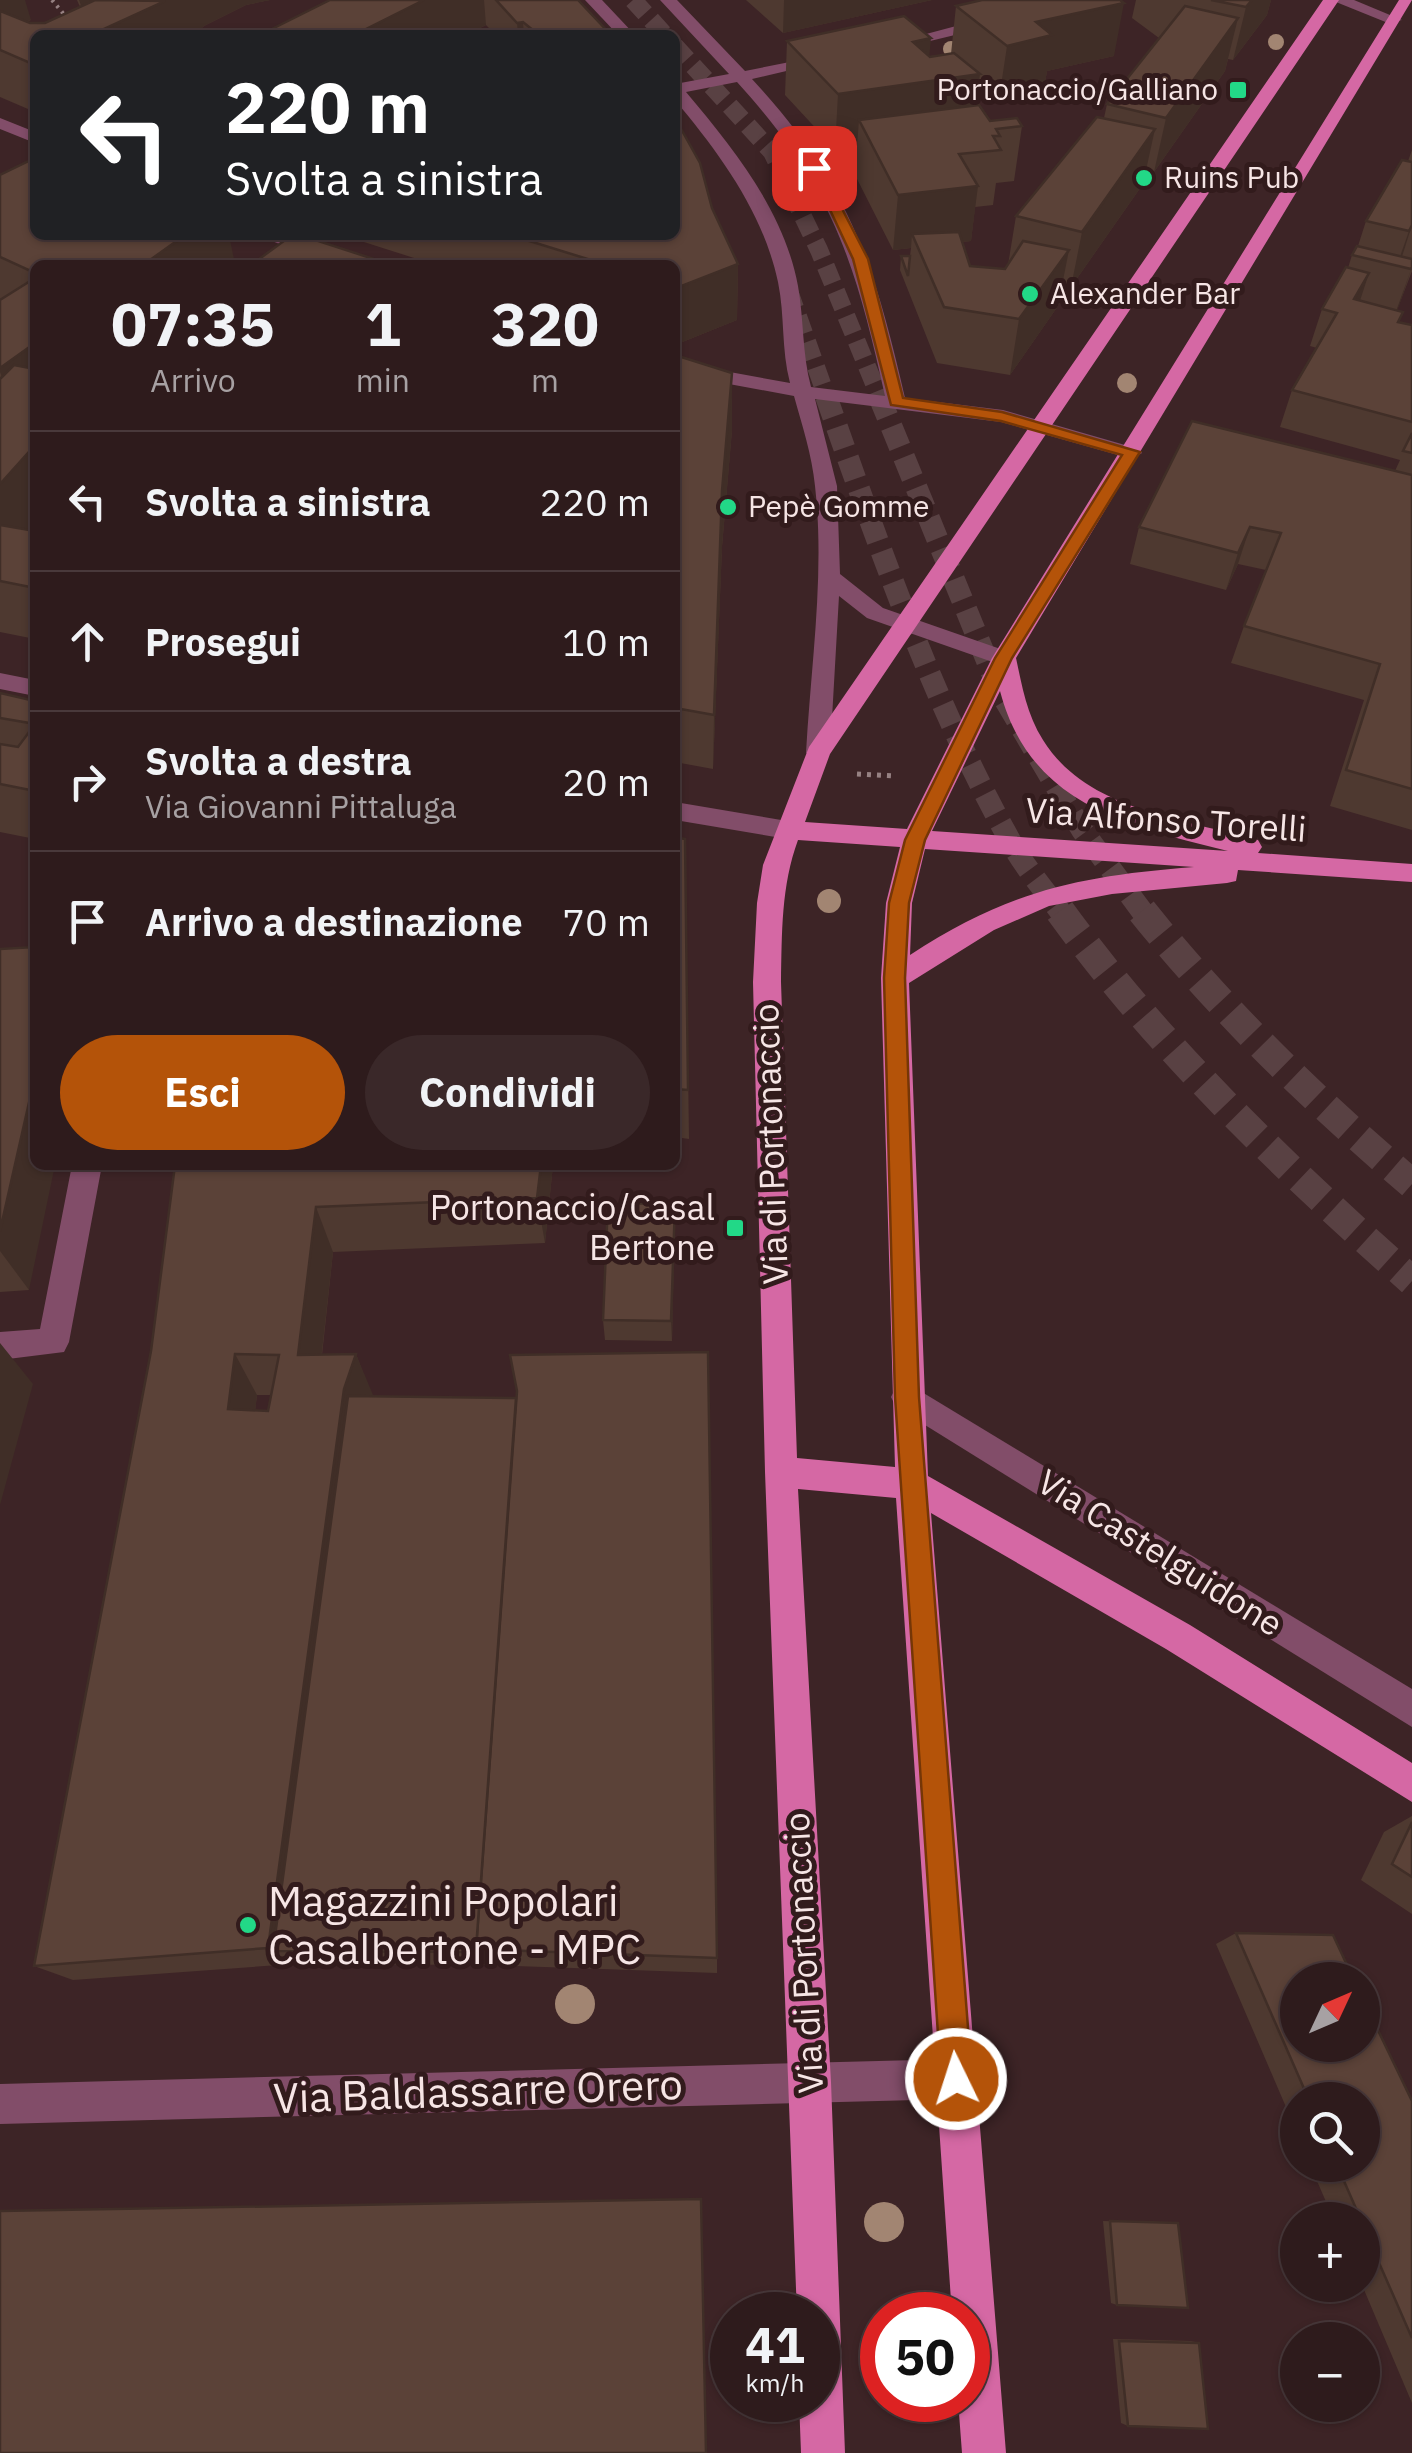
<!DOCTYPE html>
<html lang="it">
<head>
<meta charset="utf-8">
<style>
  :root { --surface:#2e1b1c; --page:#3a2829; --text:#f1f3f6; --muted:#a7a1a3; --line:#49393b; --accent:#b45309 }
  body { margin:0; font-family:"IBM Plex Sans",sans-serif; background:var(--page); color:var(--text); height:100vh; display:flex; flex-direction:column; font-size:38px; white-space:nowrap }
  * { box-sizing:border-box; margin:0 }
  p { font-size:32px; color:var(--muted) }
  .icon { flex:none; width:55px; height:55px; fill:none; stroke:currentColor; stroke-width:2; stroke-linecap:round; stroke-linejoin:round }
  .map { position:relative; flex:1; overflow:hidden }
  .sheet { position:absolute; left:30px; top:260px; width:650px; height:910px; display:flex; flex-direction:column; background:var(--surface); border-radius:15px; box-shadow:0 2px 8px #0004,0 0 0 2px var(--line) }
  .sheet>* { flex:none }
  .hud { position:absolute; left:30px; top:30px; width:650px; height:210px; border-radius:15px; box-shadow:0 2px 8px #0004,0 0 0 2px var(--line); background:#202124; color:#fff; overflow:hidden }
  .needle { width:65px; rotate:46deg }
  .fabs { position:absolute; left:1280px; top:1962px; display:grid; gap:20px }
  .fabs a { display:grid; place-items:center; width:100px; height:100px; border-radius:50%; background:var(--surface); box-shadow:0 2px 8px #0004,0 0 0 2px var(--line); font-size:50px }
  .speed { position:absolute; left:710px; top:2292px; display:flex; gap:20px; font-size:50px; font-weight:700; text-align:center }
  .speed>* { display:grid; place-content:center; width:130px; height:130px; border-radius:50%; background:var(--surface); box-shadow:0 2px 8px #0004,0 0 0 2px var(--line); line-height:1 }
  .speed small { font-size:25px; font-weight:400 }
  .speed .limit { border:15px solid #d22; background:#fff; color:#111 }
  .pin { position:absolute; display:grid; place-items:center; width:85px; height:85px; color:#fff; margin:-42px; border-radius:20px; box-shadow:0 5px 15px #0006 }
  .me { position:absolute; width:110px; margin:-55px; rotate:356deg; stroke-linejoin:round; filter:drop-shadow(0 0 8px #0008) }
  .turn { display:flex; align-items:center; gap:35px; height:210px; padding:0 30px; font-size:45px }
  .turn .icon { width:130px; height:130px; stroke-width:2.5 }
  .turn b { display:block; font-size:70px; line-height:85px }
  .eta { display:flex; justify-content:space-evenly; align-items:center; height:170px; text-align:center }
  .eta b { font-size:60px; font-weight:800; line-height:70px }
  .primary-button { display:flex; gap:20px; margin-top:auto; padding:20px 30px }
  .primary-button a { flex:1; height:115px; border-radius:60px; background:var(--accent); color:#fff; font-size:40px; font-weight:800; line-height:115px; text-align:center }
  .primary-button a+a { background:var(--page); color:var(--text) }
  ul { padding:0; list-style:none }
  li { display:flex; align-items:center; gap:30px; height:140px; padding:0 30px; border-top:2px solid var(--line) }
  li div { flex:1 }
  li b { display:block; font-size:38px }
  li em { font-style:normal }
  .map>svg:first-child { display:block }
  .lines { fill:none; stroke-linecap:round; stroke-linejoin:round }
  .highway-tunnel-far2 { stroke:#594143; stroke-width:18; stroke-dasharray:18 9; stroke-linecap:butt }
  .highway-tunnel-far1 { stroke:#594143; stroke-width:22; stroke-dasharray:22 11; stroke-linecap:butt }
  .highway-tunnel { stroke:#594143; stroke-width:30; stroke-dasharray:30 15; stroke-linecap:butt }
  .path-far1 { stroke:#968182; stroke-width:4; stroke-dasharray:2.5 5; stroke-linecap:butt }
  .path { stroke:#968182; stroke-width:5; stroke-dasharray:4 6; stroke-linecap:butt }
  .minor { fill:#824d69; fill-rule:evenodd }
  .major { fill:#d568a4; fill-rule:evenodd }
  .tree { fill:#a28572 }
  .wall { fill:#4e3930; fill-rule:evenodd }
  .shaded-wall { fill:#402e27 }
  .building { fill:#5b4238; stroke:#402e27; stroke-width:2.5; fill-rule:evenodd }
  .route { fill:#b45309; stroke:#753606; stroke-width:2.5 }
  .poi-dot { fill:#22d887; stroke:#321b1c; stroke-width:4 }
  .labels { text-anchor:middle; stroke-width:10; stroke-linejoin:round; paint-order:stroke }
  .far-poi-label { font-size:30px; fill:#f6e5e5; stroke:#321b1c; text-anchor:start }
  .street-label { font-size:35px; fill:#f6e5e5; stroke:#321b1c }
  .poi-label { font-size:35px; fill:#f6e5e5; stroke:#321b1c; text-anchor:end }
  .near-poi-label { font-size:42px; fill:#f6e5e5; stroke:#321b1c; text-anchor:start }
  .near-street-label { font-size:42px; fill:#f6e5e5; stroke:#321b1c }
</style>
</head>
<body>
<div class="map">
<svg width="1412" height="2453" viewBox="0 0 1412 2453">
  <rect width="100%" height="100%" fill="#3d2426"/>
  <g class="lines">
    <g class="highway-tunnel-far2">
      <path d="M633,0L665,35"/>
      <path d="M675,46L772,152L819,250L880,398"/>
      <path d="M789,291L827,398"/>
    </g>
    <g class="highway-tunnel-far1">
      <path d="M826,396C880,549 933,704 1013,846C1027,870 1046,892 1062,914"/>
      <path d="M879,396L999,690L1082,830L1144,914"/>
    </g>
    <g class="highway-tunnel">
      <path d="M1060,911C1161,1050 1285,1168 1412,1281"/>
      <path d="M1142,911C1223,1012 1314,1100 1412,1184"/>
    </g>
    <path class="path-far1" d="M52,0L67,18"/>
    <path class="path" d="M857,774L894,776"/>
    <g class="minor">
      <path d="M585,0H602L635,35H618Z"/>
      <path d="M660,0H677L745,71L825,55L833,60L752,79C849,184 874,263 905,398L1003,410L1139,449L1142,453L1132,459L1001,422L815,399L837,486L840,574L883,608L1012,653L1016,658L1004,666L867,618L839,596L830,753L818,761L806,753C811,663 825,574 815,486C812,455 802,425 794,396L675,374V362L790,383C781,349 785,316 778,282C763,212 720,154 675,100V84L729,74ZM737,82C832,186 855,261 885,396L811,387C802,353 804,320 798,286C784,211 734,149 686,92Z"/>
      <path d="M1331,0H1354L1402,20L1388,23Z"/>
      <path d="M990,17L998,22L996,25L889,51L881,46Z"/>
      <path d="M0,118L35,132V143L0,129Z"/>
      <path d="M257,235H283L359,265H332Z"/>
      <path d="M0,673L35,680V696L0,689Z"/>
      <path d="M675,802L787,821L796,824L800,830L796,836L787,839L675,820Z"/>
      <path d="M72,1165H102L69,1342L64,1352L0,1360V1332L40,1329Z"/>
      <path d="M907,1383L1412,1689V1727L896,1407L891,1397L896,1387Z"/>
      <path d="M956,2059L970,2065L976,2079L970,2093L956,2099L0,2124V2084Z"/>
    </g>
    <path class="major" d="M1323,0H1339L830,754L805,822L907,829L992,658L1399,0H1412L1016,658C1022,686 1027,715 1043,740C1087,811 1185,819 1258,840L1262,847L1258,853L1412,864V882L1238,870L1236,881L1227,883L1112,894L1049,906L994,930L909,983L928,1476L1190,1625L1412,1763V1802L1166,1649L931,1513L1006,2453H962L958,2400H968V2315H952L896,1498L798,1489L831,2082L845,2453H801L799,2400H818V2315H797L765,1472L753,982L757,903L763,865L809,747ZM1000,691C1030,805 1127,826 1228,851L932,831ZM798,840L900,847L886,903L881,978L895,1467L797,1458L781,982C782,933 781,886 798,840ZM925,849L1194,867C1078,876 1008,891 910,955L912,903Z"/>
  </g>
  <g class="tree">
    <circle cx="1276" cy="42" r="8"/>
    <circle cx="951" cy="49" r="8"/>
    <circle cx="1127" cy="383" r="10"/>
    <circle cx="829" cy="901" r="12"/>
    <circle cx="575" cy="2004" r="20"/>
    <circle cx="884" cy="2222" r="20"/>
  </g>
  <g class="wall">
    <path d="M0,0L31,20L26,22L30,23H45L80,7L77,0H270L246,5L204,26L194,35H35V112L0,97Z"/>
    <path d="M330,0H578L611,35H490L489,28L486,25L466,35H260Z"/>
    <path d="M746,0H932L783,33Z"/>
    <path d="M1136,0H1271L1267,15L1233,60L1228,59L1225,71L1154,172L1146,170L1143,184L1071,287L1062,285L1058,306L1010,375L937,363L900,270L901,256H910L911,248L893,250L855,175L857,146L835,149L785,95L787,41L930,56L951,54L956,6L1114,56L1047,71L1044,89L999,99L979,82L976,105L990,121L1022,126L1014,181L996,183L993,205L975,207L971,241L962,242L970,266L1005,269L1008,265L1016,216L1104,118L1107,104L1159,38L1132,18Z"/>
    <path d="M1412,150V271L1397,310L1399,322L1412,325V830L1330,806L1364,700L1231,663L1244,626L1266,570L1238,564L1226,590L1130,564L1139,527L1395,471L1400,460L1280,427L1292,390L1317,348L1310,346L1322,309L1348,268L1352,255L1358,246L1366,221L1408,161Z"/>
    <path d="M0,175L235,264L35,265V526L31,531H35V639L0,632Z"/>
    <path d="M712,208L738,264L737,320L680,343L675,342V265H436L342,235H675Z"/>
    <path d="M675,355L732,430L722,547L713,769L675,762Z"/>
    <path d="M0,693L35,701V839L0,832Z"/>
    <path d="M675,837L685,839L689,1139L675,1137Z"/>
    <path d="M0,949L29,1290L0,1292Z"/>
    <path d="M175,1165H553L545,1243L333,1252L322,1355L356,1354L372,1397L717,1958V1973L490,1965L293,1964L73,1980L34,1966L151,1351ZM257,1395H271L268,1411H255Z"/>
    <path d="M675,1204L672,1341L605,1340L603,1320Z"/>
    <path d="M1412,1816V1914L1361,1880L1384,1832Z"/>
    <path d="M1236,1933L1412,2101V2403L1362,2285V2220H1334L1310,2165H1362V2100H1298V2135L1216,1944Z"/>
    <path d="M1103,2221L1178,2223L1117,2305L1111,2303Z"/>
    <path d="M1113,2339L1191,2341L1199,2343L1128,2426L1121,2423Z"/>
  </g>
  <g class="shaded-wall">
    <path d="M0,0H25L31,20L0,29Z"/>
    <path d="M79,0H94L83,11Z"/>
    <path d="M161,0H270L246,5L204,26L194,35H91Z"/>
    <path d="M424,0H484L486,25L466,35H354Z"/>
    <path d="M784,0H932L783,33Z"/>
    <path d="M1252,0H1271L1267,15L1233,60L1246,7Z"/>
    <path d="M1124,3L1114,56L1047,71L1044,89L999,99L1007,46L1036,22Z"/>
    <path d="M1238,18L1225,71L1154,172L1166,118Z"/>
    <path d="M523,22L524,35H518L517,23Z"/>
    <path d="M931,38L927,82L980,74L973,128L859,120L857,146L835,149L838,94L913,42Z"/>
    <path d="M35,61V78L30,63Z"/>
    <path d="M1155,129L1143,184L1071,287L1082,232Z"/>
    <path d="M978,186L971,241L918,247L912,234L911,248L893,250L898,195Z"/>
    <path d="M1412,225L1400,263L1397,265L1409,231Z"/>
    <path d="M185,235H229L235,264L233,265H143Z"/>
    <path d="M1069,250L1058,306L1010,375L1019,319Z"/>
    <path d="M738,264L737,320L680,343L679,287Z"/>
    <path d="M1412,267L1399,306L1395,314Z"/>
    <path d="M1369,273L1357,310L1354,299Z"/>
    <path d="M35,343V414L20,425L0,372V368Z"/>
    <path d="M732,373V430L722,547L713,769L714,715L722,491Z"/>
    <path d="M35,445V526L0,568V484Z"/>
    <path d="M1250,527L1238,564L1226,590L1238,553Z"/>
    <path d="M35,1076V1165H55L29,1290L0,1251V1231Z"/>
    <path d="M541,1165H553L545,1243L537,1198Z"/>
    <path d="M675,1204V1226L672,1341L671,1321Z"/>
    <path d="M316,1207L333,1252L317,1396L298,1355Z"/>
    <path d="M0,1343L33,1384L0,1505Z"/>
    <path d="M235,1354L257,1395L251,1448L228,1409Z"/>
    <path d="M356,1354L373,1395L362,1429L273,1951L268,1948L344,1389Z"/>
  </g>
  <g class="building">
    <path d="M95,0L165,1L91,35H35V61L30,63L0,50V11L30,23H45Z"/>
    <path d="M330,0H424L354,35H260Z"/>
    <path d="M496,0H578L611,35H539L523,22L517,23Z"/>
    <path d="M982,0H1120L1124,3L1036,22L1052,35L1007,46L956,6Z"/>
    <path d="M1211,0H1252L1246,7Z"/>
    <path d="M1185,6L1238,18L1166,118L1107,104Z"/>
    <path d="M904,16L931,38L913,42L930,57L954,53L980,74L838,94L787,41Z"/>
    <path d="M979,105L990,121L1017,118L1022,126L996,129L1000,136H993L1001,150L959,154L978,186L898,195L859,120Z"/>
    <path d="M1097,117L1155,129L1082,232L1016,216Z"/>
    <path d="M675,118L700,163L712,208L738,264L679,287L675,286V265H607L510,235H675Z"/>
    <path d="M35,158V235H185L143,265H35V273L0,257V175Z"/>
    <path d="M1402,160L1412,162V225L1409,231L1366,221Z"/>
    <path d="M959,232L970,266L1005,269L1023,241L1069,250L1019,319L944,307L912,234Z"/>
    <path d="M292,235H300L392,265H251Z"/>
    <path d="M1357,246L1412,259V267L1411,269L1352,255Z"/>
    <path d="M901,256H910L908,276Z"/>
    <path d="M1346,267L1369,273L1354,299L1403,312L1398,322L1412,325V422L1292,390L1337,313L1322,309Z"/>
    <path d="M35,278V343L0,368V300Z"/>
    <path d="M675,355L732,373L722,491L714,715L675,708Z"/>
    <path d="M14,365L35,369V445L0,484V379Z"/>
    <path d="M1192,421L1412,475V789L1346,770L1380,664L1244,626L1281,533L1250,527L1238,553L1139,527Z"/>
    <path d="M1412,433V453L1403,451Z"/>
    <path d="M0,525L35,531V588L0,581Z"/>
    <path d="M0,693L35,701V791L0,784V744L18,747L35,724L0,718Z"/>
    <path d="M675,837L685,839L688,1090L675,1089Z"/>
    <path d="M35,947V1076L0,1231V949Z"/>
    <path d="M175,1165H541L537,1198L316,1207L298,1355L356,1354L344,1389L268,1948L34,1966L151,1351ZM235,1354L279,1355L268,1411L228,1409Z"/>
    <path d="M608,1203L675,1204L671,1321L603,1320Z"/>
    <path d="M708,1352L717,1958L476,1949L517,1391L510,1355Z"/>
    <path d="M348,1396L516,1398L476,1949L479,1952L273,1951Z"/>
    <path d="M1412,1822V1877L1392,1864Z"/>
    <path d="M1236,1933L1333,1935L1354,1980H1298V2045H1362V1997L1412,2101V2338L1362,2224V2220H1361L1337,2165H1362V2100H1309Z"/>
    <path d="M701,2199L706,2453H0V2211Z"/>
    <path d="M1110,2221L1178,2223L1188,2308L1117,2305Z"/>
    <path d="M1119,2341L1199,2343L1208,2429L1128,2426Z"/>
  </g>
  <path class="route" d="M809,165L821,168L868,259L903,398L1002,412L1140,452L1012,658L925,840L909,903L905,978L919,1397L972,2079L967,2090L956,2094L946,2090L941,2079L895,1397L884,978L889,903L905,840L995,658L1122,455L1001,421L891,405L853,259Z"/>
  <g class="poi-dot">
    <rect x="1228" y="80" width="20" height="20" rx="5"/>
    <circle cx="1144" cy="178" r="10"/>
    <circle cx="1030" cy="294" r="10"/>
    <circle cx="728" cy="507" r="10"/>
    <rect x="725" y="1218" width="20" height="20" rx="5"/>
    <circle cx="248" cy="1925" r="10"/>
  </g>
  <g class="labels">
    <g class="far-poi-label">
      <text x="1218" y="100" text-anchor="end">Portonaccio/Galliano</text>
      <text x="1164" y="188">Ruins Pub</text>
      <text x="1050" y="304">Alexander Bar</text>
      <text x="748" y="517">Pepè Gomme</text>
    </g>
    <g class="street-label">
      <text transform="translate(1166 820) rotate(4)" y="12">Via Alfonso Torelli</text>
      <text transform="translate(771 1144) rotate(-92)" y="12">Via di Portonaccio</text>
      <text transform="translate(1160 1553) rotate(32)" y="12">Via Castelguidone</text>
      <text transform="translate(804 1953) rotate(-93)" y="12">Via di Portonaccio</text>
    </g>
    <g class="poi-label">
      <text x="715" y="1220">Portonaccio/Casal<tspan x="715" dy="40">Bertone</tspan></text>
    </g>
    <g class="near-poi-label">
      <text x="268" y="1916">Magazzini Popolari<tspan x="268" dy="48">Casalbertone - MPC</tspan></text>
    </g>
    <g class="near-street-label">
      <text transform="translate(478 2091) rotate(-2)" y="15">Via Baldassarre Orero</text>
    </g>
  </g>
</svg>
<div class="fabs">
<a><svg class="needle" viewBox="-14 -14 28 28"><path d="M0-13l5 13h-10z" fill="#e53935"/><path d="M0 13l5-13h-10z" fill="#a7a1a3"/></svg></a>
<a><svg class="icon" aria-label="search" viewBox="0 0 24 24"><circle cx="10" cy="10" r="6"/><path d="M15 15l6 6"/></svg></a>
<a>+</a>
<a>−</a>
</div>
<div class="speed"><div>41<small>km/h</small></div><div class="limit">50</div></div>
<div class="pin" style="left:814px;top:168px;background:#d93025"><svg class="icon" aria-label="arrive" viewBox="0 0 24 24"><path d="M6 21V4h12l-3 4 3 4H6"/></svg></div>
<svg class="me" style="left:956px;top:2079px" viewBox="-20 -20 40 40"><circle r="17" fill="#b45309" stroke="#fff" stroke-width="3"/><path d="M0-11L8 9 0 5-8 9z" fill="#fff"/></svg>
<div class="hud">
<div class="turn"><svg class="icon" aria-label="left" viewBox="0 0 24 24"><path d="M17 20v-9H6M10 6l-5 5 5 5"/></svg><div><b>220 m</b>Svolta a sinistra</div></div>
</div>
<section class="sheet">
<div class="eta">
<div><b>07:35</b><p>Arrivo</p></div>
<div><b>1</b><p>min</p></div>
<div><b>320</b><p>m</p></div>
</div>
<ul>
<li><svg class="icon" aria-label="left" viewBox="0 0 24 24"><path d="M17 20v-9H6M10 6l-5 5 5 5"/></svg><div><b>Svolta a sinistra</b></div><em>220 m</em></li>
<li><svg class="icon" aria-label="ahead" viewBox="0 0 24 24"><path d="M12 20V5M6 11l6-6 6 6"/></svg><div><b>Prosegui</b></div><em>10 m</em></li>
<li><svg class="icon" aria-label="right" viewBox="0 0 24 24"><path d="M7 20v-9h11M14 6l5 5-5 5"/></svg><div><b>Svolta a destra</b><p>Via Giovanni Pittaluga</p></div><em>20 m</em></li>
<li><svg class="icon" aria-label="arrive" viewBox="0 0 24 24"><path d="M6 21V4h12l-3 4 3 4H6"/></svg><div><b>Arrivo a destinazione</b></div><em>70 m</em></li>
</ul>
<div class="primary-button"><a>Esci</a><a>Condividi</a></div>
</section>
</div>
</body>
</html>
